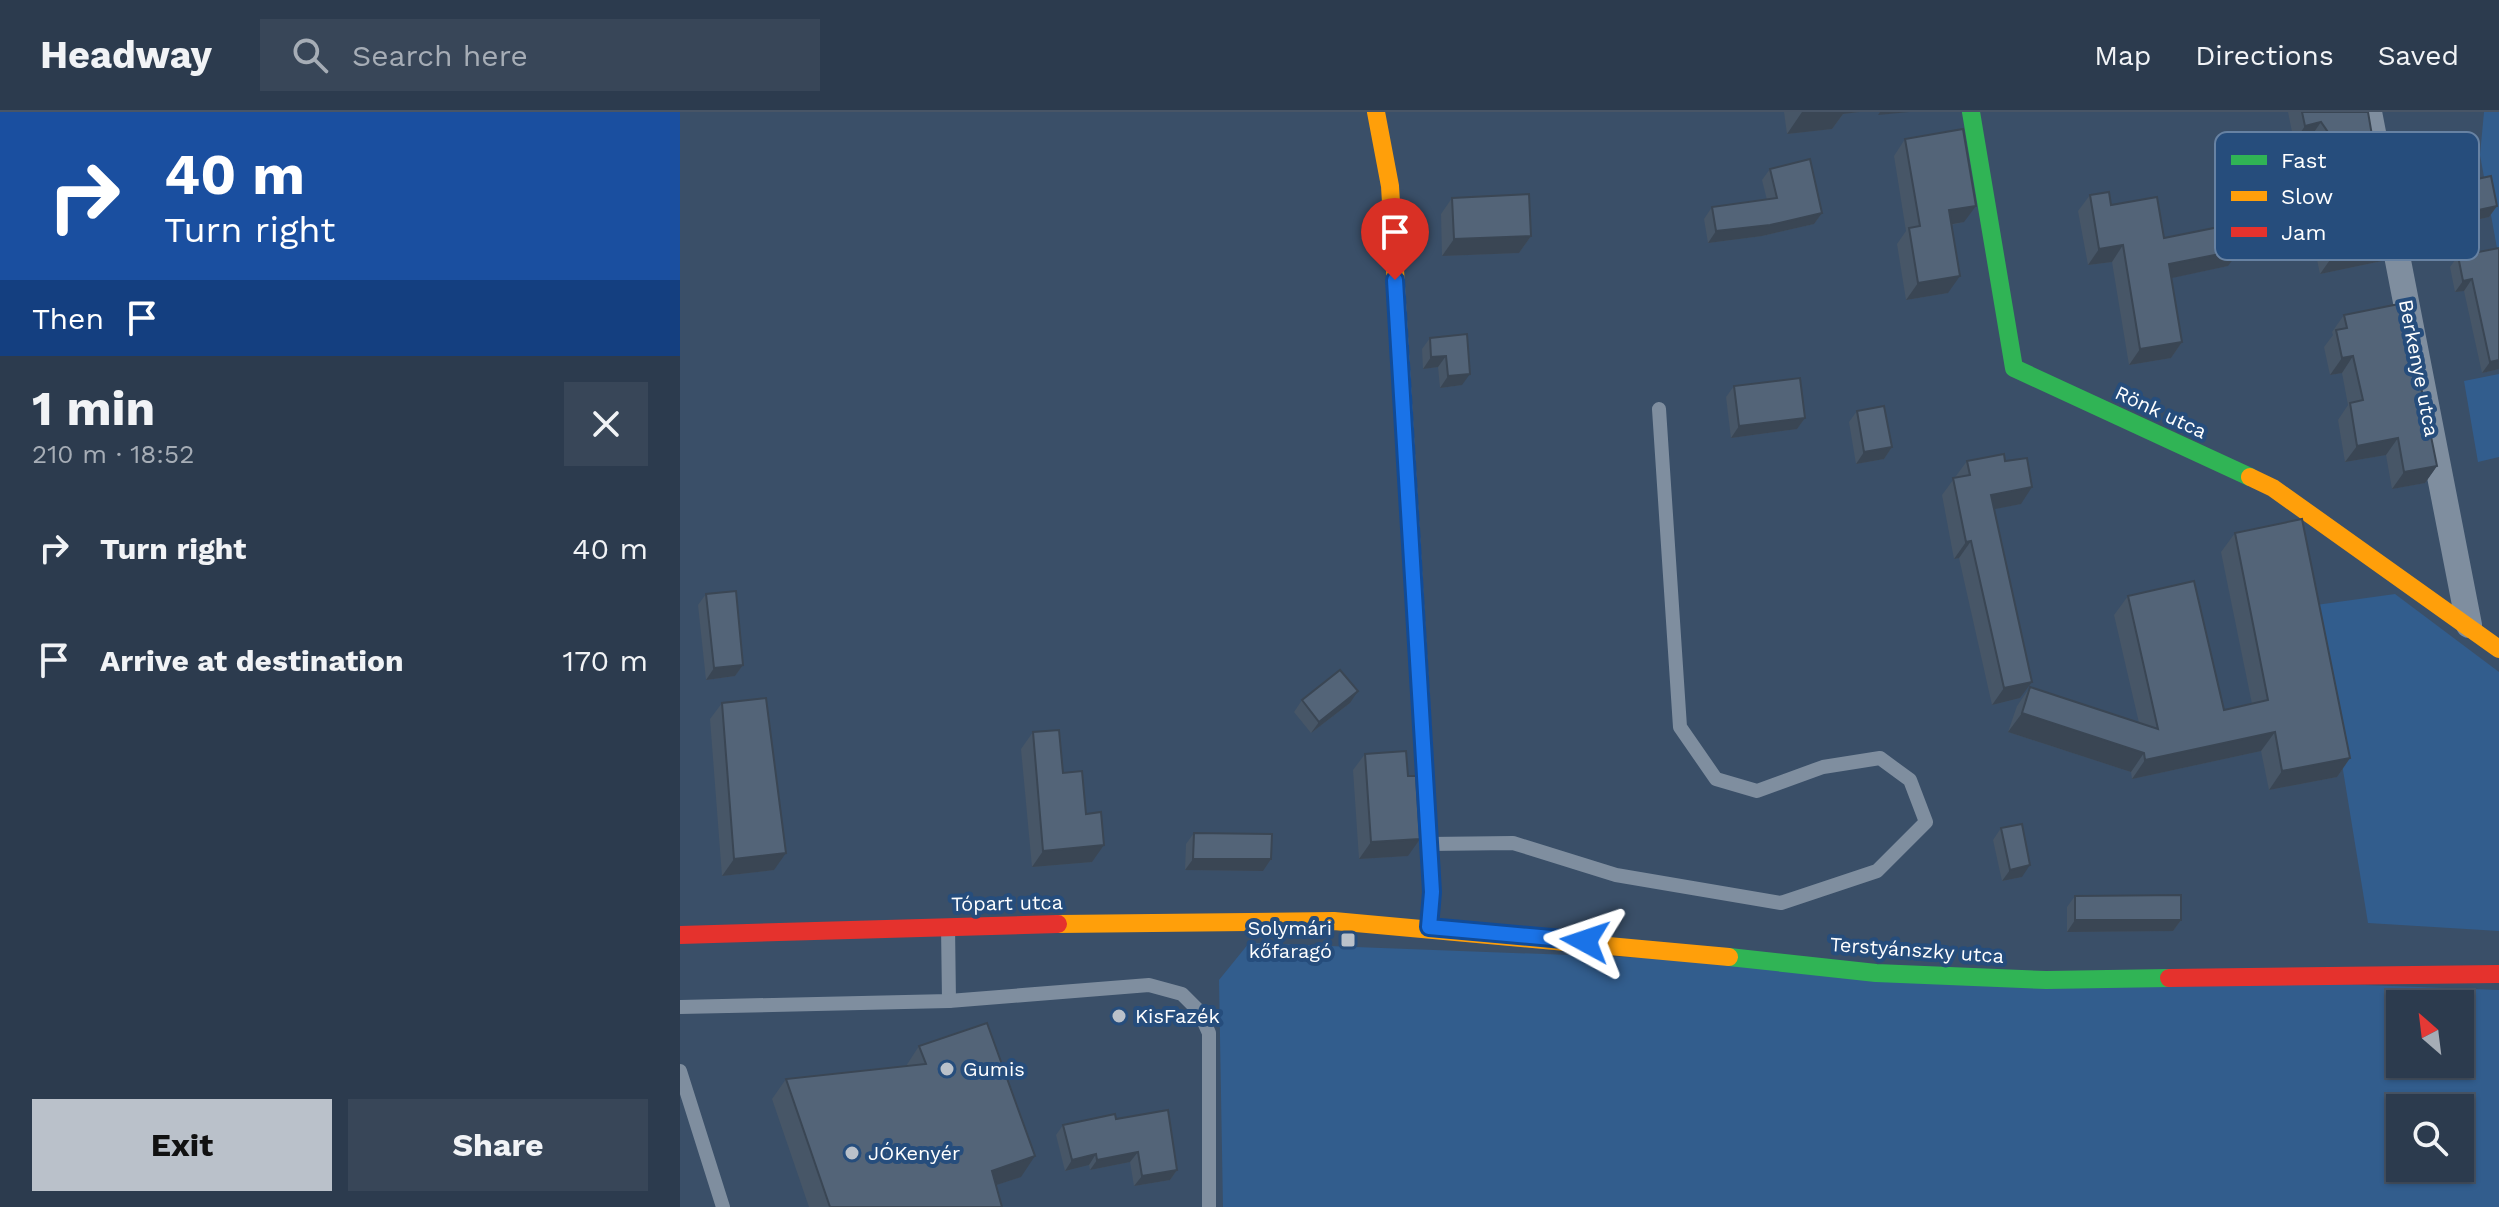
<!DOCTYPE html>
<html lang="en">
<head>
<meta charset="utf-8">
<style>
  :root { --surface:#2c3b4e; --page:#384658; --text:#f1f3f6; --muted:#a6adb6; --line:#485566; --accent:#bac1ca }
  body { margin:0; font-family:"Work Sans",sans-serif; background:var(--page); color:var(--text); height:100vh; display:flex; flex-direction:column; font-size:30px; white-space:nowrap }
  * { box-sizing:border-box; margin:0 }
  p { font-size:26px; color:var(--muted) }
  .icon { flex:none; width:44px; height:44px; fill:none; stroke:currentColor; stroke-width:2; stroke-linecap:round; stroke-linejoin:round }
  .map { position:relative; flex:1; overflow:hidden }
  .drawer { display:flex; flex-direction:column; background:var(--surface); width:680px }
  .drawer>* { flex:none }
  .banner { background:#1a4fa0; color:#fff; overflow:hidden }
  .needle { width:52px; rotate:332deg }
  .controls { position:absolute; left:1706px; top:878px; display:grid; gap:16px }
  .controls a { display:grid; place-items:center; width:88px; height:88px; border-radius:0px; background:var(--surface); box-shadow:0 2px 6px #0004,0 0 0 2px var(--line); font-size:40px }
  .pin { position:absolute; display:grid; place-items:center; width:68px; height:68px; color:#fff; margin:-82px -34px; border-radius:50% 50% 50% 0; rotate:-45deg; box-shadow:0 0 8px #0007 }
  .pin .icon { rotate:45deg }
  .me { position:absolute; width:88px; margin:-44px; rotate:275deg; stroke-linejoin:round; filter:drop-shadow(0 0 6px #0008) }
  .turn { display:flex; align-items:center; gap:28px; height:168px; padding:0 32px; font-size:36px }
  .turn .icon { width:104px; height:104px; stroke-width:2.5 }
  .turn b { display:block; font-size:56px; line-height:68px }
  .then { display:flex; align-items:center; height:76px; padding:0 32px; background:#0003; gap:16px; font-size:30px }
  .round { display:grid; place-items:center; flex:none; width:84px; height:84px; border-radius:0px; background:var(--page) }
  .headline { display:flex; align-items:center; justify-content:space-between; height:136px; padding:0 32px }
  h1 { font-size:48px; font-weight:700; line-height:60px }
  .primary-button { display:flex; gap:16px; margin-top:auto; padding:16px 32px }
  .primary-button a { flex:1; height:92px; border-radius:0px; background:var(--accent); color:#111; font-size:32px; font-weight:700; line-height:92px; text-align:center }
  .primary-button a+a { background:var(--page); color:var(--text) }
  ul { padding:0; list-style:none }
  li { display:flex; align-items:center; gap:24px; height:112px; padding:0 32px }
  li div { flex:1 }
  li b { display:block; font-size:30px }
  li em { font-style:normal }
  header { display:flex; align-items:center; gap:48px; box-sizing:border-box; height:112px; padding:0 40px; background:var(--surface); border-bottom:2px solid var(--line) }
  header strong { font-size:38px }
  nav { display:flex; gap:44px; margin-inline-start:auto; font-size:28px }
  .search { width:560px; height:72px; background:var(--page); display:flex; align-items:center; gap:20px; box-sizing:border-box; padding:0 28px; border-radius:0px; color:var(--muted); font-size:30px }
  main { display:flex; flex:1; min-height:0 }
  .map>svg:first-child { display:block }
  .green { fill:#325d8d; fill-rule:evenodd }
  .lines { fill:none; stroke-linecap:round; stroke-linejoin:round }
  .lane { stroke:#7f8e9f; stroke-width:14 }
  .street { stroke:#7f8e9f; stroke-width:26 }
  .fast { stroke:#30b455; stroke-width:18 }
  .slow { stroke:#ff9f0a; stroke-width:18 }
  .jam { stroke:#e5322d; stroke-width:18 }
  .wall { fill:#475667 }
  .shaded-wall { fill:#3a4654 }
  .building { fill:#536478; stroke:#3a4654; stroke-width:2 }
  .route-casing { stroke:#114b97; stroke-width:20 }
  .route { stroke:#1a73e8; stroke-width:14 }
  .poi-dot { fill:#bac1ca; stroke:#264d7c; stroke-width:3 }
  .labels { text-anchor:middle; stroke-width:8; stroke-linejoin:round; paint-order:stroke }
  .street-label { font-size:20px; fill:#fff; stroke:#264d7c }
  .poi-label { font-size:20px; fill:#fff; stroke:#264d7c; text-anchor:start }
  .key { fill:#264d7c; stroke:#6782a3; stroke-width:2 }
  .key-label { font-size:22px; fill:#fff }
</style>
</head>
<body>
<header>
<strong>Headway</strong>
<div class="search"><svg class="icon" aria-label="search" viewBox="0 0 24 24"><circle cx="10" cy="10" r="6"/><path d="M15 15l6 6"/></svg>Search here</div>
<nav><a>Map</a><a>Directions</a><a>Saved</a></nav>
</header>
<main>
<section class="drawer">
<div class="banner">
<div class="turn"><svg class="icon" aria-label="right" viewBox="0 0 24 24"><path d="M7 20v-9h11M14 6l5 5-5 5"/></svg><div><b>40 m</b>Turn right</div></div>
<div class="then">Then<svg class="icon" aria-label="arrive" viewBox="0 0 24 24"><path d="M6 21V4h12l-3 4 3 4H6"/></svg></div>
</div>
<div class="headline"><div><h1>1 min</h1><p>210 m · 18:52</p></div><a class="round"><svg class="icon" aria-label="close" viewBox="0 0 24 24"><path d="M6 6l12 12M18 6L6 18"/></svg></a></div>
<ul>
<li><svg class="icon" aria-label="right" viewBox="0 0 24 24"><path d="M7 20v-9h11M14 6l5 5-5 5"/></svg><div><b>Turn right</b></div><em>40 m</em></li>
<li><svg class="icon" aria-label="arrive" viewBox="0 0 24 24"><path d="M6 21V4h12l-3 4 3 4H6"/></svg><div><b>Arrive at destination</b></div><em>170 m</em></li>
</ul>
<div class="primary-button"><a>Exit</a><a>Share</a></div>
</section>
<div class="map">
<svg width="1819" height="1095" viewBox="0 0 1819 1095">
  <rect width="100%" height="100%" fill="#3a4f68"/>
  <g class="green">
    <path d="M1804,0H1819V147L1800,43Z"/>
    <path d="M1819,262V345L1798,350L1784,269Z"/>
    <path d="M1715,482L1819,560V819L1688,811L1636,493Z"/>
    <path d="M569,831L1819,878V1095H543L539,868ZM1720,892H1780V952H1720ZM1720,996H1780V1056H1720Z"/>
  </g>
  <g class="lines">
    <g class="lane">
      <path d="M749,732L833,731L936,763L1101,791L1197,759L1246,710L1230,668L1200,646L1143,655L1077,679L1036,667L1000,615L979,297"/>
      <path d="M268,814L269,889"/>
      <path d="M0,895L269,889L469,873L502,882L519,899L529,921V1095"/>
      <path d="M0,959L43,1095"/>
    </g>
    <path class="street" d="M1689,0L1789,513"/>
    <g class="fast">
      <path d="M1291,0L1334,256L1570,365"/>
      <path d="M1049,845L1196,861L1366,868L1489,866"/>
    </g>
    <g class="slow">
      <path d="M696,0L710,74L741,592"/>
      <path d="M1570,365L1593,376L1819,537"/>
      <path d="M378,812L654,809L1049,845"/>
    </g>
    <g class="jam">
      <path d="M741,592L752,780L749,815"/>
      <path d="M0,823L378,812"/>
      <path d="M1489,866L1819,862"/>
    </g>
  </g>
  <g class="wall">
    <path d="M1104,0H1179L1163,2L1152,17L1107,22Z"/>
    <path d="M1608,0H1688L1696,47L1685,63L1663,67L1654,61L1630,26L1614,30Z"/>
    <path d="M1225,27L1284,110L1271,113L1268,181L1226,188L1217,132L1226,119L1214,44Z"/>
    <path d="M1760,54L1797,67L1817,94L1809,105L1763,115L1752,65Z"/>
    <path d="M1090,57L1142,101L1134,112L1082,124L1028,131L1024,107L1032,95L1087,88L1082,68Z"/>
    <path d="M1410,83L1431,93L1484,126L1548,154L1491,166L1502,230L1491,246L1449,253L1432,150L1408,153L1398,99Z"/>
    <path d="M772,86L851,124L839,141L762,144L761,102Z"/>
    <path d="M1633,91L1667,96L1714,132L1702,149L1640,162L1633,128L1627,130L1622,108Z"/>
    <path d="M1819,136V257L1802,261L1784,179L1775,180L1770,155L1778,144Z"/>
    <path d="M1664,203L1757,354L1745,371L1712,377L1706,343L1665,350L1658,308L1668,293L1662,261L1650,263L1644,235L1653,223L1652,220Z"/>
    <path d="M787,222L782,273L760,276L758,255L743,257L742,237L750,226Z"/>
    <path d="M1054,274L1125,306L1117,317L1051,326L1046,285Z"/>
    <path d="M1177,299L1212,335L1204,347L1176,352L1169,310Z"/>
    <path d="M1287,349H1325L1341,392L1314,397L1340,586L1312,593L1279,446L1274,447L1262,383Z"/>
    <path d="M1555,421L1670,646L1657,665L1589,678L1581,639L1452,667L1451,660L1328,620L1337,594L1350,575L1459,611L1434,503L1448,484L1544,598L1572,592L1541,440Z"/>
    <path d="M26,482L63,553L55,564L26,568L18,493Z"/>
    <path d="M622,588L670,591L631,621L614,600Z"/>
    <path d="M42,591L94,758L42,764L30,607Z"/>
    <path d="M353,620L383,661L406,702L412,750L352,755L341,637Z"/>
    <path d="M685,642L728,744L679,747L673,658Z"/>
    <path d="M1321,716L1342,765L1322,769L1313,728Z"/>
    <path d="M514,721L583,759L505,758L506,732Z"/>
    <path d="M1395,784L1501,808L1493,819L1387,820V795Z"/>
    <path d="M239,934L341,1065L316,1073L322,1095H129L92,987L106,967L226,954Z"/>
    <path d="M436,1007L497,1058L490,1068L454,1074L450,1050L410,1058L409,1053L385,1059L376,1023L383,1013Z"/>
  </g>
  <g class="shaded-wall">
    <path d="M1122,0H1179L1163,2L1152,17L1107,22Z"/>
    <path d="M1200,0H1229L1198,3Z"/>
    <path d="M1641,10L1630,26L1614,30L1625,14Z"/>
    <path d="M1696,47L1685,63L1663,67L1674,52Z"/>
    <path d="M1296,94L1284,110L1257,115L1269,98Z"/>
    <path d="M1817,94L1809,105L1763,115L1771,104Z"/>
    <path d="M1142,101L1134,112L1082,124L1028,131L1036,119Z"/>
    <path d="M1645,112L1633,128L1627,130L1638,113Z"/>
    <path d="M851,124L839,141L762,144L774,127Z"/>
    <path d="M1714,132L1702,149L1640,162L1652,145Z"/>
    <path d="M1443,133L1432,150L1408,153L1419,137Z"/>
    <path d="M1560,138L1548,154L1478,169L1489,152Z"/>
    <path d="M1280,164L1268,181L1226,188L1238,171Z"/>
    <path d="M1792,167L1784,179L1775,180L1783,169Z"/>
    <path d="M1502,230L1491,246L1449,253L1460,237Z"/>
    <path d="M766,244L758,255L743,257L751,245Z"/>
    <path d="M1673,244L1662,261L1650,263L1662,246Z"/>
    <path d="M1819,248V257L1802,261L1810,250Z"/>
    <path d="M790,262L782,273L760,276L768,264Z"/>
    <path d="M1125,306L1117,317L1051,326L1059,314Z"/>
    <path d="M1718,326L1706,343L1665,350L1677,334Z"/>
    <path d="M1212,335L1204,347L1176,352L1184,340Z"/>
    <path d="M1757,354L1745,371L1712,377L1724,360Z"/>
    <path d="M1352,375L1341,392L1300,400L1311,383Z"/>
    <path d="M1291,429L1279,446L1274,447L1286,430Z"/>
    <path d="M63,553L55,564L26,568L34,556Z"/>
    <path d="M1352,570L1340,586L1312,593L1324,576Z"/>
    <path d="M678,579L670,591L631,621L639,610Z"/>
    <path d="M1342,601L1464,641L1451,660L1328,620Z"/>
    <path d="M1595,620L1581,639L1452,667L1465,648Z"/>
    <path d="M1670,646L1657,665L1589,678L1602,659Z"/>
    <path d="M740,727L728,744L679,747L691,730Z"/>
    <path d="M424,733L412,750L352,755L363,739Z"/>
    <path d="M106,741L94,758L42,764L54,747Z"/>
    <path d="M513,747H591L583,759L505,758Z"/>
    <path d="M1350,753L1342,765L1322,769L1330,758Z"/>
    <path d="M1395,808H1501L1493,819L1387,820Z"/>
    <path d="M458,1040L450,1050L410,1058L417,1048Z"/>
    <path d="M416,1042L409,1053L385,1059L392,1048Z"/>
    <path d="M355,1044L341,1065L298,1079L312,1059Z"/>
    <path d="M497,1058L490,1068L454,1074L462,1064Z"/>
  </g>
  <g class="building">
    <path d="M1622,0H1688L1696,47L1674,52L1665,45L1641,10L1625,14Z"/>
    <path d="M1283,17L1296,94L1269,98L1280,164L1238,171L1229,116L1240,114L1225,27Z"/>
    <path d="M1130,47L1142,101L1090,113L1036,119L1032,95L1097,86L1090,57Z"/>
    <path d="M1793,47L1797,67L1811,64L1817,94L1771,104L1760,54Z"/>
    <path d="M1429,80L1431,93L1477,85L1484,126L1554,112L1560,138L1489,152L1502,230L1460,237L1443,133L1419,137L1410,83Z"/>
    <path d="M849,82L851,124L774,127L772,86Z"/>
    <path d="M1819,136V248L1810,250L1792,167L1783,169L1778,144Z"/>
    <path d="M1724,191L1757,354L1724,360L1718,326L1677,334L1670,291L1683,288L1673,244L1662,246L1656,218L1667,216L1664,203Z"/>
    <path d="M787,222L790,262L768,264L766,244L751,245L750,226Z"/>
    <path d="M1120,266L1125,306L1059,314L1054,274Z"/>
    <path d="M1204,294L1212,335L1184,340L1177,299Z"/>
    <path d="M1324,342L1325,349L1347,346L1352,375L1311,383L1352,570L1324,576L1291,429L1286,430L1273,366L1290,363L1287,349Z"/>
    <path d="M1622,407L1670,646L1602,659L1595,620L1465,648L1464,641L1342,601L1350,575L1478,617L1448,484L1514,469L1544,598L1588,588L1555,421Z"/>
    <path d="M56,479L63,553L34,556L26,482Z"/>
    <path d="M660,558L678,579L639,610L622,588Z"/>
    <path d="M86,586L106,741L54,747L42,591Z"/>
    <path d="M379,618L383,661L402,659L406,702L421,700L424,733L363,739L353,620Z"/>
    <path d="M726,639L728,664H736L740,727L691,730L685,642Z"/>
    <path d="M1342,712L1350,753L1330,758L1321,716Z"/>
    <path d="M514,721L592,722L591,747H513Z"/>
    <path d="M1501,783V808H1395V784Z"/>
    <path d="M307,911L355,1044L312,1059L322,1095H150L106,967L246,952L239,934Z"/>
    <path d="M488,998L497,1058L462,1064L458,1040L417,1048L416,1042L392,1048L383,1013L435,1002L436,1007Z"/>
  </g>
  <g class="lines">
    <g class="route-casing">
      <path id="route" d="M715,168L752,780L749,815L905,829"/>
    </g>
    <use href="#route" class="route"/>
  </g>
  <g class="poi-dot">
    <rect x="660" y="820" width="16" height="16" rx="4"/>
    <circle cx="439" cy="904" r="8"/>
    <circle cx="267" cy="957" r="8"/>
    <circle cx="172" cy="1041" r="8"/>
  </g>
  <g class="labels">
    <g class="street-label">
      <text transform="translate(1739 256) rotate(79)" y="7">Berkenye utca</text>
      <text transform="translate(1481 300) rotate(25)" y="7">Rönk utca</text>
      <text transform="translate(327 791) rotate(-1)" y="7">Tópart utca</text>
      <text transform="translate(1237 838) rotate(4)" y="7">Terstyánszky utca</text>
    </g>
    <g class="poi-label">
      <text x="652" y="823" text-anchor="end">Solymári<tspan x="652" dy="23">kőfaragó</tspan></text>
      <text x="455" y="911">KisFazék</text>
      <text x="283" y="964">Gumis</text>
      <text x="188" y="1048">JÓKenyér</text>
    </g>
  </g>
  <rect x="1535" y="20" width="264" height="128" rx="12" class="key"/>
  <rect x="1551" y="43" width="36" height="10" fill="#30b455"/>
  <rect x="1551" y="79" width="36" height="10" fill="#ff9f0a"/>
  <rect x="1551" y="115" width="36" height="10" fill="#e5322d"/>
  <g class="key-label">
    <text x="1601" y="56">Fast</text>
    <text x="1601" y="92">Slow</text>
    <text x="1601" y="128">Jam</text>
  </g>
</svg>
<div class="controls">
<a><svg class="needle" viewBox="-14 -14 28 28"><path d="M0-13l5 13h-10z" fill="#e53935"/><path d="M0 13l5-13h-10z" fill="#a6adb6"/></svg></a>
<a><svg class="icon" aria-label="search" viewBox="0 0 24 24"><circle cx="10" cy="10" r="6"/><path d="M15 15l6 6"/></svg></a>
</div>
<div class="pin" style="left:715px;top:168px;background:#d93025"><svg class="icon" aria-label="arrive" viewBox="0 0 24 24"><path d="M6 21V4h12l-3 4 3 4H6"/></svg></div>
<svg class="me" style="left:905px;top:829px" viewBox="-20 -20 40 40"><path d="M0-17L14 15 0 8-14 15z" fill="#1a73e8" stroke="#fff" stroke-width="4"/></svg>
</div>
</main>
</body>
</html>
